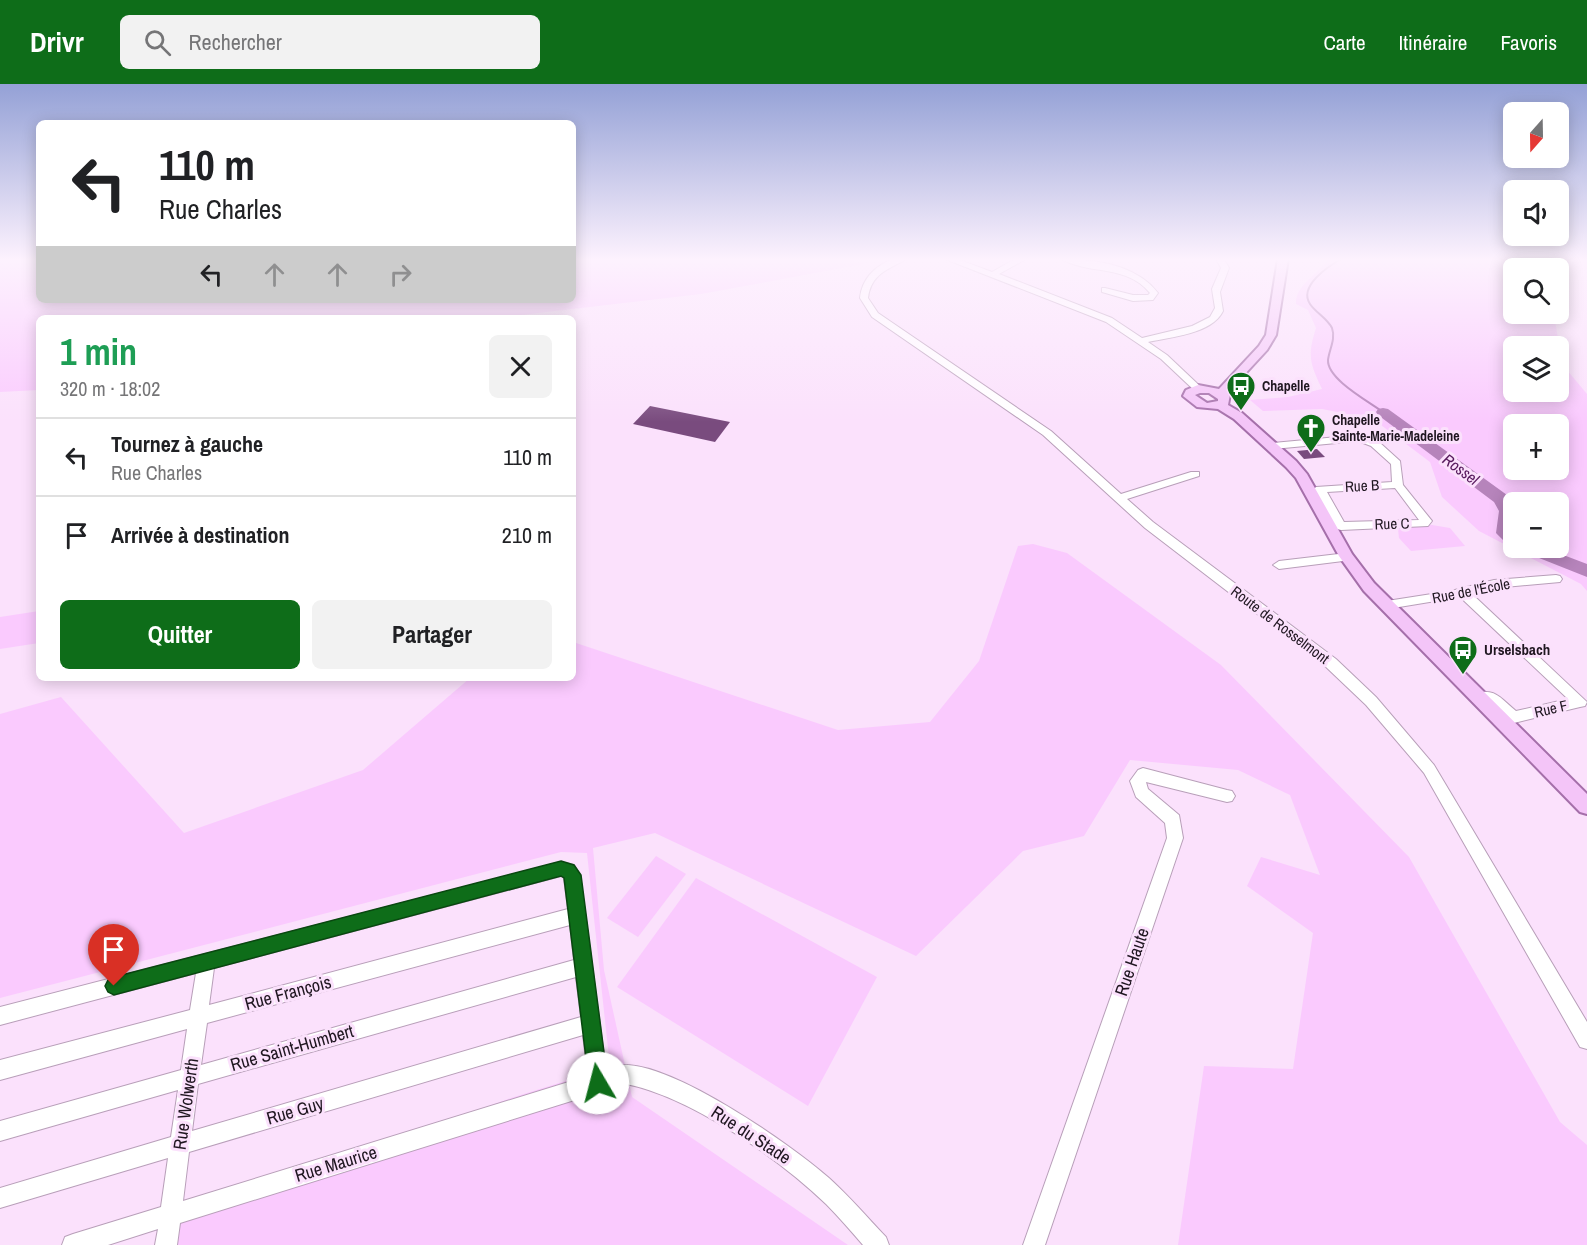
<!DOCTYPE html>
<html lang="fr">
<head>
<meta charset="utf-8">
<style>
  :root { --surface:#fff; --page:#f2f2f2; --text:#202124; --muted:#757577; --line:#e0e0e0; --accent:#0e6d19 }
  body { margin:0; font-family:"Archivo Narrow",sans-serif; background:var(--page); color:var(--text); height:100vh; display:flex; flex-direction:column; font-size:22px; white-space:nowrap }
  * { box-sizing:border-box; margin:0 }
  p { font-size:20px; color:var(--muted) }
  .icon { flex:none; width:33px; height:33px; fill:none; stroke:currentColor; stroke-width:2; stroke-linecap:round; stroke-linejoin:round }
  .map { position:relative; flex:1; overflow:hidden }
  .side { position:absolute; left:36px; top:231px; width:540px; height:366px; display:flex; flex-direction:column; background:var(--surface); border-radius:9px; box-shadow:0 3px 15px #0003 }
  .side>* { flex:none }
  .guide { position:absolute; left:36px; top:36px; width:540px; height:183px; border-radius:9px; box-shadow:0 3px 15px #0003; background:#fff; color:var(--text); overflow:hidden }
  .needle { width:39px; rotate:200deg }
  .controls { position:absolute; left:1503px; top:18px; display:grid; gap:12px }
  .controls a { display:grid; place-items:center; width:66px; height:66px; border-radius:9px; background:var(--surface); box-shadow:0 3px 15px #0003; font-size:30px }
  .pin { position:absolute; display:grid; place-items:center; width:51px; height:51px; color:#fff; margin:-62px -26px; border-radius:50% 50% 50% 0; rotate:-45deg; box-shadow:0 0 6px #0007 }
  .pin .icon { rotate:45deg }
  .me { position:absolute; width:66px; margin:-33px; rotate:352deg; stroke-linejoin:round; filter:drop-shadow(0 0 4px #0008) }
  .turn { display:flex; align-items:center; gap:21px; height:126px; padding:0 24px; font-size:27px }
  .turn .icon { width:78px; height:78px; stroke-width:2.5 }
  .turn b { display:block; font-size:42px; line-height:51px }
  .lanes { display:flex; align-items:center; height:57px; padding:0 24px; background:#0003; justify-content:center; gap:30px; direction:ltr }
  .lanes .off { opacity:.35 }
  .round { display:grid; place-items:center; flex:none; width:63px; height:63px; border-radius:9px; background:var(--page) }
  .summary { display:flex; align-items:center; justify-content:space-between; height:102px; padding:0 24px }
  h1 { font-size:36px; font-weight:800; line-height:45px; color:#1e9e55 }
  .action { display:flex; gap:12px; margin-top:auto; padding:12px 24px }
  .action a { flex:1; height:69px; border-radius:9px; background:var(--accent); color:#fff; font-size:24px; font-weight:800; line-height:69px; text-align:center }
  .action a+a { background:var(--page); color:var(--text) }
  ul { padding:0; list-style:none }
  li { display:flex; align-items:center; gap:18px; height:78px; padding:0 24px; border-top:2px solid var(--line) }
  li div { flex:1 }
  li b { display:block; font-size:22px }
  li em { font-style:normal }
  header { display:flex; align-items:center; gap:36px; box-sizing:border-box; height:84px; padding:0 30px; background:var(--accent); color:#fff }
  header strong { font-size:28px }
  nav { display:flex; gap:33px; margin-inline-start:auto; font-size:21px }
  .search { width:420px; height:54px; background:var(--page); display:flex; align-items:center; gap:15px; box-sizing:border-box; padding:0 21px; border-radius:9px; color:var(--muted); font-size:22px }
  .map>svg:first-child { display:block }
  .green { fill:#facafe; fill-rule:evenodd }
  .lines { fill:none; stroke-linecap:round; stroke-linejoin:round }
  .stream { stroke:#b684bb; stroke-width:2 }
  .river { fill:#b684bb; fill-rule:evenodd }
  .building { fill:#794b7e }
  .minor-casing { stroke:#b89fb9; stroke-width:2 }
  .major-casing { stroke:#a56faa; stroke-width:4 }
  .minor { fill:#fff; fill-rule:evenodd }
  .major { fill:#f4c5f8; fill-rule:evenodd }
  .route { fill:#0e6d19; stroke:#094710; stroke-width:1.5 }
  .labels { text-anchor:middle; stroke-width:6; stroke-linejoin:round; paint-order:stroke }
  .far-poi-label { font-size:14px; font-weight:bold; fill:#1f1620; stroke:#fbe1fc; text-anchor:start }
  .street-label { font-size:15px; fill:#1f1620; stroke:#fbe1fc }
  .poi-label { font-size:15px; font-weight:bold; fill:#1f1620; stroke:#fbe1fc; text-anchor:start }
  .water-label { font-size:16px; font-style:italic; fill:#56195c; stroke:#fbe1fc }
  .near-street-label { font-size:18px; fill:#1f1620; stroke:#fbe1fc }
</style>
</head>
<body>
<header>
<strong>Drivr</strong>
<div class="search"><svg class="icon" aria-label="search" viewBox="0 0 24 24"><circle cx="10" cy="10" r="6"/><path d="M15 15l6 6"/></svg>Rechercher</div>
<nav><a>Carte</a><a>Itinéraire</a><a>Favoris</a></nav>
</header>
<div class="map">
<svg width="1587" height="1161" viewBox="0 0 1587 1161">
  <rect width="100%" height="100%" fill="#fbe1fc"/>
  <g class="green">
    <path d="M0,175H39V216H573V175H848L864,180L701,210L495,234H39V306L0,308Z"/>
    <path d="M1328,175H1523L1519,184H1514V230H1554L1562,280L1587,310V507L1581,500L1479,447L1442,413L1430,378L1373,335L1322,325L1263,327L1250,316L1288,313L1322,305C1310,280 1307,272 1316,244L1308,226L1296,220C1295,201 1319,190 1328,175ZM1514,262H1558V308H1514ZM1514,340H1558V386H1514ZM1514,418H1558V464H1514Z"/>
    <path d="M1426,440L1450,444L1465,462L1411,467L1399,454L1398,445L1400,442Z"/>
    <path d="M1033,460L1067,469L1221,581L1409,773L1560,1038L1587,1061V1161H1178L1204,982L1293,985L1313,849L1247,802L1261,773L1320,791L1290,711L1238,686L1130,676L1084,752L1023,767L916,872L655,749L593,764L604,886L632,1013L848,1161H177L180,1138L511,1014L610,983L587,769L561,768L0,914V630L61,613L184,749L363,686L470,594H573V558L838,646L930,638L979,577L1018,462Z"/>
    <path d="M39,527V559L0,565V533Z"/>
    <path d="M656,772L686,790L638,853L607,834Z"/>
    <path d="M696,794L877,893L808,1022L617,903Z"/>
  </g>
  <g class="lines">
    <path class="stream" d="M1341,175C1329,182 1298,202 1310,220C1316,229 1327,234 1332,244C1336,255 1329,266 1328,276C1327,295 1368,317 1383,328"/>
    <g class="river">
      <path d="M1383,324L1388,325L1507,411L1514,424V462L1508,461L1496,449L1499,427L1494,418L1378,331L1376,328L1378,325Z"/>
      <path d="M1521,464H1545L1587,480V493L1524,468Z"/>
    </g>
  </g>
  <g class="building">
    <path d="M650,322L730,338L715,358L633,340Z"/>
    <path d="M1317,365L1325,373L1304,375L1297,367Z"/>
  </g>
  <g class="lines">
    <g class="minor-casing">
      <g id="minor">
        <path d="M893,175H907C888,185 871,190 868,214L878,229L1051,347L1121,410L1191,388H1199V392L1127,415L1153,438L1336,575L1376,613L1434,681L1587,938V965L1580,963L1424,689L1366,621L1326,583L1145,444L1043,351L872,233L860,214C862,195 875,182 893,175Z"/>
        <path d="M945,175H957L992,188L1015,175H1026L999,190L1112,234L1142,254L1192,242L1210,233L1215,224L1212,205L1221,184L1216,175H1224L1229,184L1220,208L1223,227C1212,250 1171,253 1148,258L1167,271L1203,305L1195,307L1161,275L1106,238Z"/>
        <path d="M1061,175C1095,175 1137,181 1158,209L1153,216L1133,217L1102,208V204H1105L1133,211H1148L1150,209C1126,180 1090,191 1061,175Z"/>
        <path d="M1359,351L1379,358L1400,377L1403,401L1432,437L1428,442L1341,446L1337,445L1325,428L1318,427L1316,424L1321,421L1314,405L1316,403L1392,398L1391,380L1371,362L1358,357L1273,365L1268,362L1273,359ZM1395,404L1419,436L1344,438L1327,408Z"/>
        <path d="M1347,469L1351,470L1353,473L1351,476L1279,485L1273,481L1279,477Z"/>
        <path d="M1556,491L1560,492L1562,495L1560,498L1494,504L1472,510L1587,618L1585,622L1580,623L1514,639L1486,618H1473L1471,614L1473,610C1495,603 1500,614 1516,627L1568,615L1460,513L1387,525L1381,521L1387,517L1451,507L1494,496Z"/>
        <path d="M1143,684L1227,706L1232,707L1235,712L1232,717L1227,718L1146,698L1148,705L1179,731L1183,754L1045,1161H1023L1167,754L1165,739L1136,713L1130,697L1138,686Z"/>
        <path d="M561,778L574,781L580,791L606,987C613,985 621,980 628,981C680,984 789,1059 829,1094C849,1112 867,1133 886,1153L889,1161H863C851,1147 839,1133 826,1120C778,1074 691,1013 626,1000L180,1139L177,1161H155L158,1145L108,1161H62L65,1153L73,1150L161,1123L168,1074L0,1124V1104L171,1053L178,1006L0,1057V1037L181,986L187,945L0,996V976L190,926L196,889L0,941V923ZM561,792L564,794L568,825L209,921L214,884ZM570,841L574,876L201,981L207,939ZM576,893L581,933L192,1047L198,1000ZM583,951L588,992L183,1117L189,1068Z"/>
      </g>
    </g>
    <g class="major-casing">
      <path id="major" d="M1278,175H1288L1276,251L1267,266L1231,305L1228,321L1242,329L1296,377L1307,390L1352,470L1374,499L1587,710V730L1580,728L1364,507L1339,472L1296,394L1286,383L1234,335L1218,325L1197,323L1183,312L1186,306L1198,301L1219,305L1259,262L1266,251ZM1200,309H1209L1218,315V317L1207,319L1195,311Z"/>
    </g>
    <use href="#minor" class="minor"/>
    <use href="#major" class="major"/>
  </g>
  <linearGradient id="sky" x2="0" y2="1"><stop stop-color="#94a1d6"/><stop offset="0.52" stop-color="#fdf2fe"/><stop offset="1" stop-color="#fdf2fe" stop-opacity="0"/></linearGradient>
  <rect width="1587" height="338" fill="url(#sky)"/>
  <path class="route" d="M561,777L574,781L581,791L608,999L605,1005L598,1008L591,1005L589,999L564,794L561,792L114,911L108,908L105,902L108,896L114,893Z"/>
  <defs>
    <g id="bus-pin" transform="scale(1.5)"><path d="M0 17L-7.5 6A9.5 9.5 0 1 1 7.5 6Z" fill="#0e6d19" stroke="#fbe1fc"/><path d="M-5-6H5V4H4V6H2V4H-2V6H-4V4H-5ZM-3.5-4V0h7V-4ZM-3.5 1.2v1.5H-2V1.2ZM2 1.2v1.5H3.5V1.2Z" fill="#fff"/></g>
    <g id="church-pin" transform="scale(1.5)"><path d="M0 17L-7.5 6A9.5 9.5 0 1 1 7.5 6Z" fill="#0e6d19" stroke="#fbe1fc"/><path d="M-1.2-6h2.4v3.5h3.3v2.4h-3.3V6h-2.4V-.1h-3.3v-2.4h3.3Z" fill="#fff"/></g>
  </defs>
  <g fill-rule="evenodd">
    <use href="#bus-pin" x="1241" y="302"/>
    <use href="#church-pin" x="1311" y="344"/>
    <use href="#bus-pin" x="1463" y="566"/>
  </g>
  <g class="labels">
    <g class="far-poi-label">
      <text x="1262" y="307">Chapelle</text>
      <text x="1332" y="341">Chapelle<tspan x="1332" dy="16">Sainte-Marie-Madeleine</tspan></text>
    </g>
    <g class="street-label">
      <text transform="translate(1362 402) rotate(-3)" y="5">Rue B</text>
      <text transform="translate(1392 440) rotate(-2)" y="5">Rue C</text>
      <text transform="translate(1471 507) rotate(-11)" y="5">Rue de l'École</text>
      <text transform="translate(1280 541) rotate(37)" y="5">Route de Rosselmont</text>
      <text transform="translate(1551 625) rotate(-13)" y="5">Rue F</text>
    </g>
    <g class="poi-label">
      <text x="1484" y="571">Urselsbach</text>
    </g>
    <g class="water-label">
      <text transform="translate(1461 385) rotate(36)" y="6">Rossel</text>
    </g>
    <g class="near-street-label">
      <text transform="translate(1132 878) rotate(-71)" y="6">Rue Haute</text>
      <text transform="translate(288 909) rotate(-15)" y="6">Rue François</text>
      <text transform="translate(292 964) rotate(-16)" y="6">Rue Saint-Humbert</text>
      <text transform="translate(186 1020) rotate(-82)" y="6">Rue Wolwerth</text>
      <text transform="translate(295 1027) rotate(-16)" y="6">Rue Guy</text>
      <text transform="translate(751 1051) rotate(33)" y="6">Rue du Stade</text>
      <text transform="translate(336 1080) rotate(-17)" y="6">Rue Maurice</text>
    </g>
  </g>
</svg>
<div class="controls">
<a><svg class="needle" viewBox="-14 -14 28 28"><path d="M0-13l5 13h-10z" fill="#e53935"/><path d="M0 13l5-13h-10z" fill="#757577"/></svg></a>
<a><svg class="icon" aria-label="sound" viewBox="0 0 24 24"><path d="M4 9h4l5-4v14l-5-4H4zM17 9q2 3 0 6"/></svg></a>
<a><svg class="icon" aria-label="search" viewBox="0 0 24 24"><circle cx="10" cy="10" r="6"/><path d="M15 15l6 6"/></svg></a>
<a><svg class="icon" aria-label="layers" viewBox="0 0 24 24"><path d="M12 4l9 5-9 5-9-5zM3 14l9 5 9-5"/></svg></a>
<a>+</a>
<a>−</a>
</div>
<div class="pin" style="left:114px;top:902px;background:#d93025"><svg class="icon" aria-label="arrive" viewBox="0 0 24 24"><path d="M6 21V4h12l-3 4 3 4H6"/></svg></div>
<svg class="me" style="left:598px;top:999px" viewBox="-20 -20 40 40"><circle r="19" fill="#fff"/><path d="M0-13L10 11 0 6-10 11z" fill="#0e6d19"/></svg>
<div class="guide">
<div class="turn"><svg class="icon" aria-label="left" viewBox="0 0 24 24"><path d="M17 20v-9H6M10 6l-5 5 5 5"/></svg><div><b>110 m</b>Rue Charles</div></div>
<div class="lanes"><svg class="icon" aria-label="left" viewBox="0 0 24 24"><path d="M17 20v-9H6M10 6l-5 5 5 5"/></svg><svg class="icon off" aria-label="ahead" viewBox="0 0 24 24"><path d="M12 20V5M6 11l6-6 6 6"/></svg><svg class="icon off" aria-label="ahead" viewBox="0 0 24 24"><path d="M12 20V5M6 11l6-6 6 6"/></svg><svg class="icon off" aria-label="right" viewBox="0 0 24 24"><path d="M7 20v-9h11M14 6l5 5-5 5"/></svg></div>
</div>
<section class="side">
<div class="summary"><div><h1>1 min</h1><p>320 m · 18:02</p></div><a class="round"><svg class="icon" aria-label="close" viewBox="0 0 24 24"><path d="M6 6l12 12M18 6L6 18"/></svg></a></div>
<ul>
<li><svg class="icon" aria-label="left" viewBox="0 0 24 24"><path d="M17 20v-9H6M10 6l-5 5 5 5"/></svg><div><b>Tournez à gauche</b><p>Rue Charles</p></div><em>110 m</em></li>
<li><svg class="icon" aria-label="arrive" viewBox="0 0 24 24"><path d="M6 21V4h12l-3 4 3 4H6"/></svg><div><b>Arrivée à destination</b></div><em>210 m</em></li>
</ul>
<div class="action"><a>Quitter</a><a>Partager</a></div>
</section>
</div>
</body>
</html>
